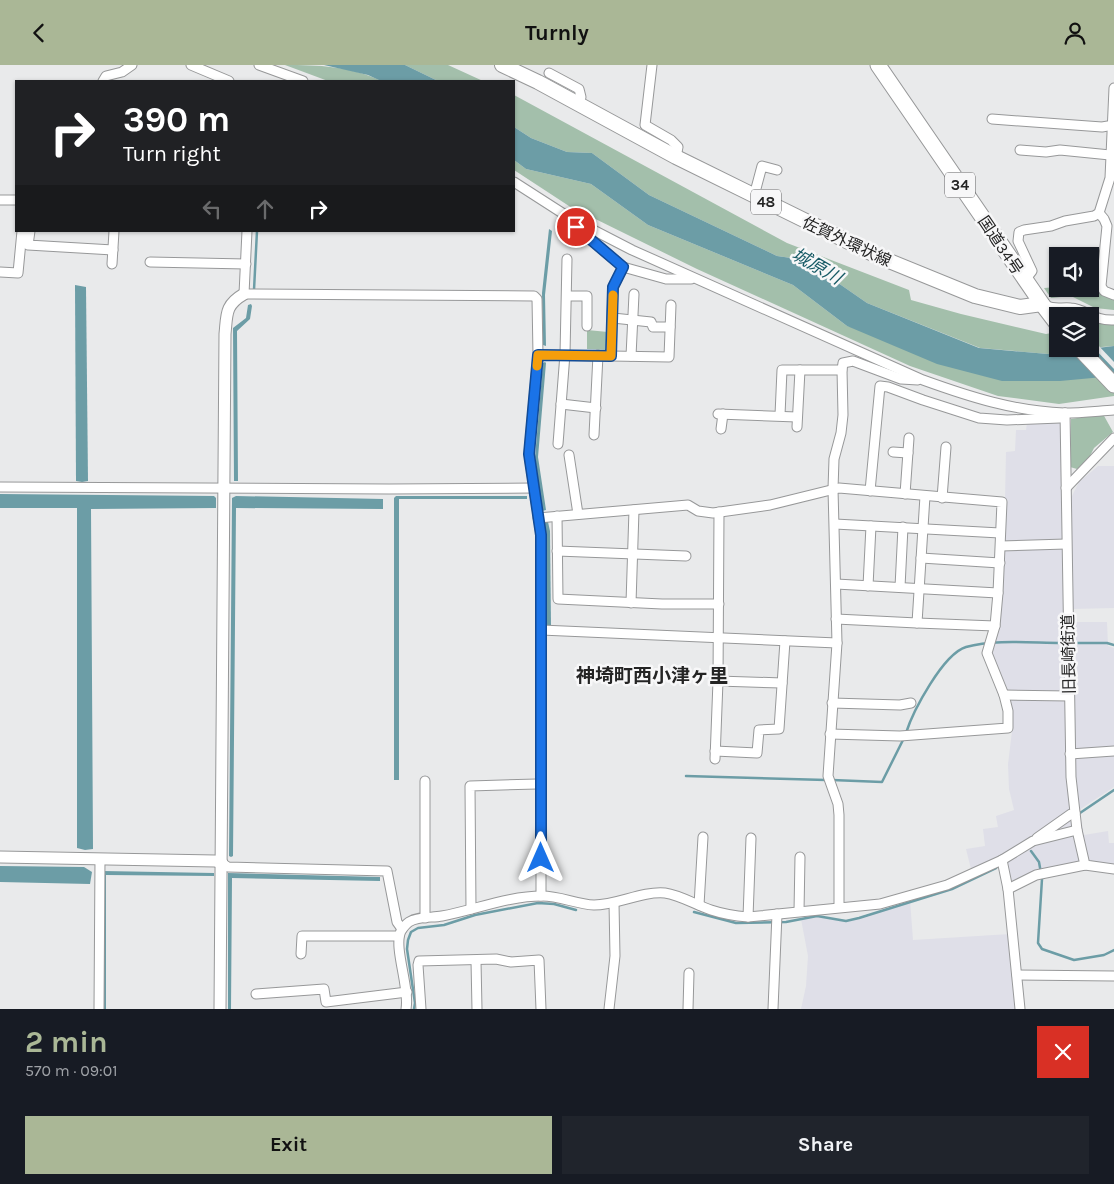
<!DOCTYPE html>
<html lang="en">
<head>
<meta charset="utf-8">
<style>
  :root { --surface:#171b24; --page:#20242c; --text:#f1f3f6; --muted:#9ea1a6; --accent:#aab796 }
  body { margin:0; font-family:Karla,"Noto Sans JP",sans-serif; background:var(--page); color:var(--text); height:100vh; display:flex; flex-direction:column; font-size:19px; white-space:nowrap }
  * { box-sizing:border-box; margin:0 }
  p { font-size:16px; color:var(--muted) }
  .icon { flex:none; width:28px; height:28px; fill:none; stroke:currentColor; stroke-width:2; stroke-linecap:round; stroke-linejoin:round }
  .map { position:relative; height:944px; overflow:hidden }
  .details { display:flex; flex-direction:column; background:var(--surface); flex:1 }
  .details>* { flex:none }
  .guide { position:absolute; left:15px; top:15px; width:500px; height:152px; border-radius:0px; box-shadow:0 1px 4px #0004; background:#202124; color:#fff; overflow:hidden }
  .controls { position:absolute; left:1049px; top:182px; display:grid; gap:10px }
  .controls a { display:grid; place-items:center; width:50px; height:50px; border-radius:0px; background:var(--surface); box-shadow:0 1px 4px #0004; font-size:25px }
  .pin { position:absolute; display:grid; place-items:center; width:42px; height:42px; color:#fff; margin:-21px; border:2px solid #fff; border-radius:50%; box-shadow:0 1px 5px #0007 }
  .me { position:absolute; width:55px; margin:-28px; rotate:0deg; stroke-linejoin:round; filter:drop-shadow(0 0 4px #0008) }
  .turn { display:flex; align-items:center; gap:18px; height:105px; padding:0 25px; font-size:22px }
  .turn .icon { width:65px; height:65px; stroke-width:2.5 }
  .turn b { display:block; font-size:35px; line-height:42px }
  .lanes { display:flex; align-items:center; height:48px; padding:0 25px; background:#0003; justify-content:center; gap:25px; direction:ltr }
  .lanes .off { opacity:.35 }
  .round { display:grid; place-items:center; flex:none; width:52px; height:52px; border-radius:0px; background:var(--page) }
  .head { display:flex; align-items:center; justify-content:space-between; height:85px; padding:0 25px }
  h1 { font-size:30px; font-weight:700; line-height:38px; color:var(--accent) }
  .action { display:flex; gap:10px; margin-top:auto; padding:10px 25px }
  .action a { flex:1; height:58px; border-radius:0px; background:var(--accent); color:#111; font-size:20px; font-weight:700; line-height:58px; text-align:center }
  .action a+a { background:var(--page); color:var(--text) }
  header { display:flex; justify-content:space-between; align-items:center; height:65px; padding:0 25px; background:var(--accent); color:#111; font-size:22px; font-weight:700 }
  .map>svg:first-child { display:block }
  .built { fill:#dfdfe8 }
  .green { fill:#a3bfab }
  .water { fill:#6c9da6 }
  .pier { fill:#e9eaeb }
  .lines { fill:none; stroke-linecap:round; stroke-linejoin:round }
  .stream { stroke:#6c9da6; stroke-width:2.5 }
  .street-casing { stroke:#979899; stroke-width:11 }
  .secondary-casing { stroke:#979899; stroke-width:13 }
  .primary-casing { stroke:#979899; stroke-width:16 }
  .highway-casing { stroke:#979899; stroke-width:17 }
  .street { stroke:#fff; stroke-width:9 }
  .secondary { stroke:#fff; stroke-width:11 }
  .primary { stroke:#fff; stroke-width:14 }
  .highway { stroke:#fff; stroke-width:15 }
  .route-casing { stroke:#114b97; stroke-width:12 }
  .route { stroke:#1a73e8; stroke-width:9 }
  .slow { stroke:#f59e0b; stroke-width:9 }
  .labels { text-anchor:middle; stroke-width:5; stroke-linejoin:round; paint-order:stroke }
  .shield { fill:#f7f7f8; stroke:#636364; stroke-width:1 }
  .shield-label { font-size:15px; font-weight:bold; fill:#242424 }
  .street-label { font-size:16px; fill:#242424; stroke:#f7f7f8 }
  .water-label { font-size:18px; font-style:italic; fill:#185b66; stroke:#f7f7f8 }
  .quarter-label { font-size:19px; font-weight:bold; fill:#242424; stroke:#f7f7f8 }
</style>
</head>
<body>
<header><svg class="icon" aria-label="back" viewBox="0 0 24 24"><path d="M15 5l-7 7 7 7"/></svg>Turnly<svg class="icon" aria-label="person" viewBox="0 0 24 24"><circle cx="12" cy="8" r="4"/><path d="M4 21q1-7 8-7t8 7"/></svg></header>
<div class="map">
<svg width="1114" height="944" viewBox="0 0 1114 944">
  <rect width="100%" height="100%" fill="#e9eaeb"/>
  <g class="built">
    <path d="M1061,357L1062,433H1071L1079,417L1098,401H1114V543L1072,544V557H1107L1108,581L1114,583V722L1079,745L1084,770L1108,766L1109,778H1114V800L1089,798L1010,819L1003,790L971,804L966,784L985,781L983,764L998,762L996,751L1014,745L1009,724L1008,699L1013,658L1011,635L992,587L1005,435L1006,387L1015,386L1016,365H1026L1027,358Z"/>
    <path d="M910,835L913,875L1010,869L1017,944H801L806,921L808,891L801,854L820,851L848,857Z"/>
  </g>
  <g class="green">
    <path d="M285,0C318,0 351,1 381,16H328Z"/>
    <path d="M405,0H448L483,16H438Z"/>
    <path d="M514,30L787,178L909,225L911,235L961,249L1046,269L1057,267L1058,284H1088L1048,289L980,283L867,238L805,195L777,191L649,130L592,88L567,87L531,73L514,62Z"/>
    <path d="M514,95L526,104L591,119L648,160L793,220L847,261L1114,311V331L1059,339L998,331L910,301L697,204L569,141L514,105Z"/>
    <path d="M1057,222L1058,224L1114,226V245L1095,243L1071,231L1051,233L1044,223Z"/>
    <path d="M1090,256L1104,259H1114V281L1090,283Z"/>
    <path d="M587,265L608,267V285L587,284Z"/>
    <path d="M1103,349L1113,367L1094,383L1090,391L1077,404L1070,402L1071,354Z"/>
  </g>
  <g class="water">
    <path d="M324,0H405L438,16H381L368,10Z"/>
    <path d="M514,62L531,73L567,87L592,88L649,130L777,191L805,195L867,238L979,283L1048,289L1114,281V311L1060,316H1002L937,299L847,261L793,220L648,160L591,119L526,104L514,95Z"/>
    <path d="M549,164L552,166L545,230L546,281L543,280L542,228Z"/>
    <path d="M75,220L86,222L88,416L82,417L76,416Z"/>
    <path d="M251,239L252,241L250,254L237,266L238,416H234L233,263L246,253L248,240Z"/>
    <path d="M545,297L546,298L538,392L546,445L542,446L535,392L543,298Z"/>
    <path d="M0,429L214,431L216,433V443L91,444L93,784L85,785L77,783V443H0Z"/>
    <path d="M236,431L383,434V444L236,443L233,791L231,792L229,791L232,437V433Z"/>
    <path d="M396,431H527V434H399V715H394V433Z"/>
    <path d="M544,457H548L550,466L551,561H547Z"/>
    <path d="M0,801L84,802L92,807L90,819L0,817Z"/>
    <path d="M103,806L214,808V811L106,810V944H103Z"/>
    <path d="M228,808L380,812V816L232,813L231,944H228Z"/>
  </g>
  <path class="pier" d="M1098,280L1114,297V304L1092,281Z"/>
  <g class="lines">
    <g class="stream">
      <path d="M254,225L257,166"/>
      <path d="M1073,578H1107L1114,580"/>
      <path d="M906,668C913,646 943,589 966,582C995,574 1032,578 1062,578"/>
      <path d="M686,711L826,715"/>
      <path d="M832,715L882,717L904,673"/>
      <path d="M1080,748L1114,725"/>
      <path d="M1031,786L1039,797L1042,814L1038,878L1042,884L1074,895L1104,890L1114,885"/>
      <path d="M694,847L736,858L786,857L817,851L846,856L859,853L952,824L996,803"/>
      <path d="M414,944L415,938L407,884L408,875L411,867L418,863L444,860L475,850L538,838L554,839L576,845"/>
    </g>
    <g class="street-casing">
      <g id="street">
        <path d="M191,0L229,16"/>
        <path d="M259,0L303,16"/>
        <path d="M652,0L645,60L671,75L678,82L676,92"/>
        <path d="M549,8L579,24L581,32L579,39"/>
        <path d="M103,16L106,11L122,7L132,0"/>
        <path d="M992,54L1102,62L1114,60"/>
        <path d="M1020,85L1046,87L1060,85L1110,90"/>
        <path d="M514,117L570,153L632,185L923,315C970,332 1014,346 1064,348C1081,348 1098,346 1114,345"/>
        <path d="M754,131L762,101L777,105"/>
        <path d="M0,135H16"/>
        <path d="M1099,148L1104,154L1107,161L1101,221L1104,226L1114,230"/>
        <path d="M570,153L576,162L623,202L666,214H691"/>
        <path d="M30,166L28,180L113,185"/>
        <path d="M247,166L244,229L534,231L537,234L538,290L529,389L541,470V831"/>
        <path d="M150,197L246,199"/>
        <path d="M112,199L114,166"/>
        <path d="M0,207L18,208L22,166"/>
        <path d="M1025,215L1032,206L1018,176L1019,167L1024,165L1051,161L1065,156L1094,151L1099,148L1110,113L1114,23"/>
        <path d="M567,231H587V261"/>
        <path d="M1046,241C1057,245 1061,242 1071,243C1086,244 1093,256 1114,255"/>
        <path d="M613,253L651,257L653,262H670"/>
        <path d="M538,290L611,291L613,222L623,202"/>
        <path d="M611,291L669,292L671,240"/>
        <path d="M631,291L634,229"/>
        <path d="M561,339L596,343"/>
        <path d="M1065,348L1071,712L1077,765L1085,800L1114,804"/>
        <path d="M718,349L797,352"/>
        <path d="M780,350L782,305H842"/>
        <path d="M797,362L800,305"/>
        <path d="M721,364L723,349"/>
        <path d="M594,370L598,290"/>
        <path d="M558,379L565,289L567,194"/>
        <path d="M893,387L908,388"/>
        <path d="M569,390L578,449"/>
        <path d="M0,422L389,424L534,423"/>
        <path d="M1066,423L1114,373"/>
        <path d="M870,426L880,321L888,322L923,335L979,353L1007,355L1060,353L1065,348"/>
        <path d="M905,429L909,373"/>
        <path d="M942,433L946,382"/>
        <path d="M557,451L558,534L662,539H719"/>
        <path d="M538,453L688,440L698,446L713,448L770,440L839,423L1002,437L998,528L995,561L987,588L1004,630L1008,646V663L900,671L830,669"/>
        <path d="M835,459L1000,468"/>
        <path d="M1001,481L1066,479"/>
        <path d="M557,486L686,491"/>
        <path d="M921,493L1000,498"/>
        <path d="M836,519L998,528"/>
        <path d="M868,521L871,461"/>
        <path d="M900,522L903,462"/>
        <path d="M631,538L634,445"/>
        <path d="M836,554L917,558L925,431"/>
        <path d="M917,558L995,561"/>
        <path d="M541,565L837,578"/>
        <path d="M718,616L782,618"/>
        <path d="M1004,630L1069,631"/>
        <path d="M832,638L900,640L911,638"/>
        <path d="M715,686L757,688L759,665L779,664L785,576"/>
        <path d="M1070,689L1114,686"/>
        <path d="M715,694L718,616L719,447"/>
        <path d="M425,716V853"/>
        <path d="M1037,773L1071,749L1075,748"/>
        <path d="M1002,795L1008,824L1020,944"/>
        <path d="M222,798L228,802L387,806L397,857L402,864"/>
        <path d="M1008,824L1036,810L1085,800"/>
        <path d="M699,840L703,772"/>
        <path d="M839,842V750L838,739L828,711L837,578L833,424L834,394L841,368L843,350L842,305L843,298L853,296L901,314L918,315"/>
        <path d="M471,844L470,721L537,719"/>
        <path d="M799,846L800,792"/>
        <path d="M748,852L751,773"/>
        <path d="M301,889L302,871H399"/>
        <path d="M476,896L477,944"/>
        <path d="M1017,910L1114,911"/>
        <path d="M256,929L324,924L326,937L407,927"/>
        <path d="M99,944L100,794"/>
        <path d="M406,944C410,922 393,882 401,866C403,863 406,859 409,857C418,851 432,853 442,851C475,845 508,831 542,831C560,831 576,839 594,840C618,840 641,826 665,828C680,830 696,840 711,845C723,849 735,851 748,852L880,839L947,820L1002,795L1033,776L1077,765"/>
        <path d="M421,944L418,900L419,896L496,894L511,897L539,895L541,944"/>
        <path d="M609,944L615,891L614,838"/>
        <path d="M688,944L689,908"/>
        <path d="M773,944L777,849"/>
      </g>
    </g>
    <g class="secondary-casing">
      <g id="secondary">
        <path d="M0,792L215,796L222,798"/>
        <path d="M220,944L225,269C227,249 225,240 244,229"/>
      </g>
    </g>
    <g class="primary-casing">
      <path id="primary" d="M502,0L538,17L676,92L877,191L975,231L1020,242L1042,239"/>
    </g>
    <g class="highway-casing">
      <g id="highway">
        <path d="M878,0L1042,239L1058,260"/>
        <path d="M1080,284L1114,320"/>
      </g>
    </g>
    <use href="#street" class="street"/>
    <use href="#secondary" class="secondary"/>
    <use href="#primary" class="primary"/>
    <use href="#highway" class="highway"/>
  </g>
  <g class="lines">
    <g class="route-casing">
      <path id="route" d="M541,793V470L529,389L538,290L611,291L613,222L623,202L576,162"/>
    </g>
    <use href="#route" class="route"/>
    <path class="slow" d="M537,301L538,290L611,291L613,230"/>
  </g>
  <g class="labels">
    <g class="shield">
      <rect x="945" y="107.5" width="30" height="25" rx="4"/>
      <rect x="751" y="124.5" width="30" height="25" rx="4"/>
    </g>
    <g class="shield-label">
      <text x="960" y="125">34</text>
      <text x="766" y="142">48</text>
    </g>
    <g class="street-label">
      <text transform="translate(847 176) rotate(25)" y="6">佐賀外環状線</text>
      <text transform="translate(1001 180) rotate(56)" y="6">国道34号</text>
      <text transform="translate(1068 589) rotate(-91)" y="6">旧長崎街道</text>
    </g>
    <g class="water-label">
      <text transform="translate(817 201) rotate(30)" y="6">城原川</text>
    </g>
    <g class="quarter-label">
      <text x="652" y="617">神埼町西小津ヶ里</text>
    </g>
  </g>
</svg>
<div class="controls">
<a><svg class="icon" aria-label="sound" viewBox="0 0 24 24"><path d="M4 9h4l5-4v14l-5-4H4zM17 9q2 3 0 6"/></svg></a>
<a><svg class="icon" aria-label="layers" viewBox="0 0 24 24"><path d="M12 4l9 5-9 5-9-5zM3 14l9 5 9-5"/></svg></a>
</div>
<div class="pin" style="left:576px;top:162px;background:#d93025"><svg class="icon" aria-label="arrive" viewBox="0 0 24 24"><path d="M6 21V4h12l-3 4 3 4H6"/></svg></div>
<svg class="me" style="left:541px;top:793px" viewBox="-20 -20 40 40"><path d="M0-17L14 15 0 8-14 15z" fill="#1a73e8" stroke="#fff" stroke-width="4"/></svg>
<div class="guide">
<div class="turn"><svg class="icon" aria-label="right" viewBox="0 0 24 24"><path d="M7 20v-9h11M14 6l5 5-5 5"/></svg><div><b>390 m</b>Turn right</div></div>
<div class="lanes"><svg class="icon off" aria-label="left" viewBox="0 0 24 24"><path d="M17 20v-9H6M10 6l-5 5 5 5"/></svg><svg class="icon off" aria-label="ahead" viewBox="0 0 24 24"><path d="M12 20V5M6 11l6-6 6 6"/></svg><svg class="icon" aria-label="right" viewBox="0 0 24 24"><path d="M7 20v-9h11M14 6l5 5-5 5"/></svg></div>
</div>
</div>
<section class="details">
<div class="head"><div><h1>2 min</h1><p>570 m · 09:01</p></div><a class="round" style="background:#d93025;color:#fff"><svg class="icon" aria-label="close" viewBox="0 0 24 24"><path d="M6 6l12 12M18 6L6 18"/></svg></a></div>
<div class="action"><a>Exit</a><a>Share</a></div>
</section>
</body>
</html>
